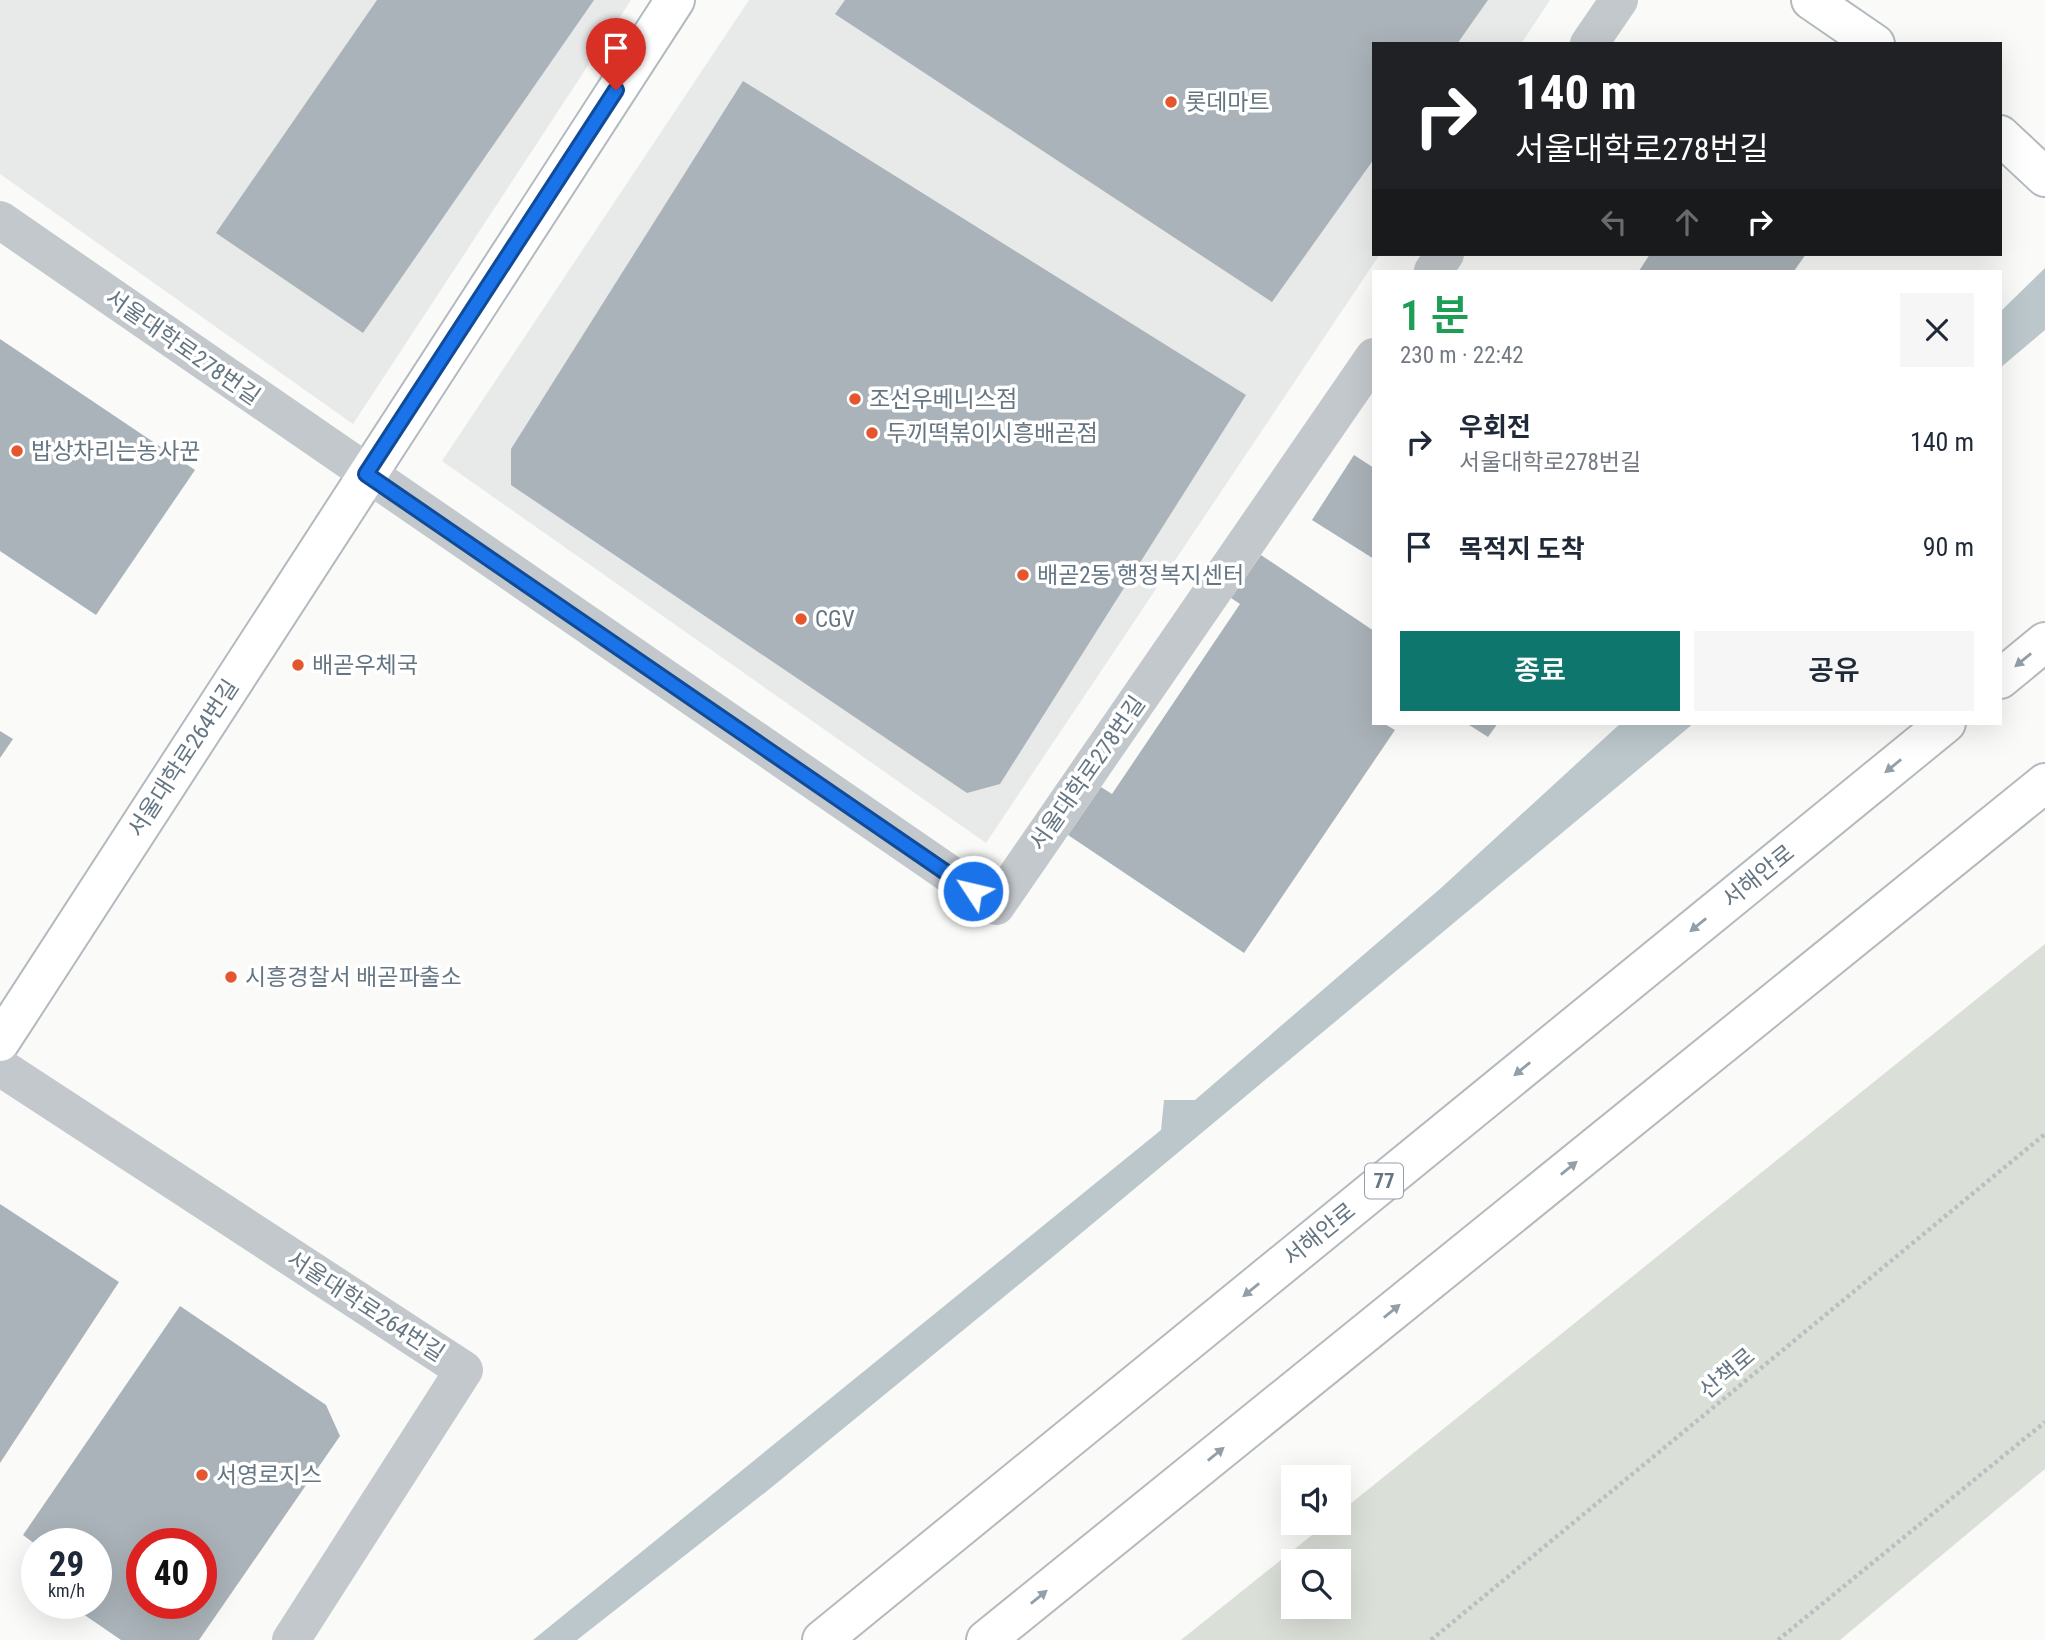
<!DOCTYPE html>
<html lang="ko">
<head>
<meta charset="utf-8">
<style>
  :root { --surface:#fff; --page:#f6f6f7; --text:#1f2937; --muted:#747a83; --accent:#0f766e }
  body { margin:0; font-family:"Roboto Condensed","Noto Sans KR",sans-serif; background:var(--page); color:var(--text); height:100vh; display:flex; flex-direction:column; font-size:26px; white-space:nowrap }
  * { box-sizing:border-box; margin:0 }
  p { font-size:23px; color:var(--muted) }
  .icon { flex:none; width:38px; height:38px; fill:none; stroke:currentColor; stroke-width:2; stroke-linecap:round; stroke-linejoin:round }
  .map { position:relative; flex:1; overflow:hidden }
  .drawer { position:absolute; left:1372px; top:270px; width:630px; height:455px; display:flex; flex-direction:column; background:var(--surface); border-radius:0px; box-shadow:0 7px 28px #0002 }
  .drawer>* { flex:none }
  .top-card { position:absolute; left:1372px; top:42px; width:630px; height:214px; border-radius:0px; box-shadow:0 7px 28px #0002; background:#202124; color:#fff; overflow:hidden }
  .controls { position:absolute; left:1281px; top:1465px; display:grid; gap:14px }
  .controls a { display:grid; place-items:center; width:70px; height:70px; border-radius:0px; background:var(--surface); box-shadow:0 7px 28px #0002; font-size:35px }
  .speed { position:absolute; left:21px; top:1528px; display:flex; gap:14px; font-size:35px; font-weight:700; text-align:center }
  .speed>* { display:grid; place-content:center; width:91px; height:91px; border-radius:50%; background:var(--surface); box-shadow:0 7px 28px #0002; line-height:1 }
  .speed small { font-size:18px; font-weight:400 }
  .speed .limit { border:10px solid #d22; background:#fff; color:#111 }
  .pin { position:absolute; display:grid; place-items:center; width:60px; height:60px; color:#fff; margin:-72px -30px; border-radius:50% 50% 50% 0; rotate:-45deg; box-shadow:0 0 7px #0007 }
  .pin .icon { rotate:45deg }
  .me { position:absolute; width:77px; margin:-38px; rotate:305deg; stroke-linejoin:round; filter:drop-shadow(0 0 5px #0008) }
  .turn { display:flex; align-items:center; gap:24px; height:147px; padding:0 28px; font-size:32px }
  .turn .icon { width:91px; height:91px; stroke-width:2.5 }
  .turn b { display:block; font-size:49px; line-height:60px }
  .lanes { display:flex; align-items:center; height:66px; padding:0 28px; background:#0003; justify-content:center; gap:35px; direction:ltr }
  .lanes .off { opacity:.35 }
  .round { display:grid; place-items:center; flex:none; width:74px; height:74px; border-radius:0px; background:var(--page) }
  .head { display:flex; align-items:center; justify-content:space-between; height:119px; padding:0 28px }
  h1 { font-size:42px; font-weight:600; line-height:52px; color:#1e9e55 }
  .primary-button { display:flex; gap:14px; margin-top:auto; padding:14px 28px }
  .primary-button a { flex:1; height:80px; border-radius:0px; background:var(--accent); color:#fff; font-size:28px; font-weight:600; line-height:80px; text-align:center }
  .primary-button a+a { background:var(--page); color:var(--text) }
  ul { padding:0; list-style:none }
  li { display:flex; align-items:center; gap:21px; height:105px; padding:0 28px }
  li div { flex:1 }
  li b { display:block; font-size:26px }
  li em { font-style:normal }
  .map>svg:first-child { display:block }
  .built { fill:#e8e9e9 }
  .green { fill:#dadfd7; fill-rule:evenodd }
  .water { fill:#bbc7cb }
  .building { fill:#aab3b9; fill-rule:evenodd }
  .lines { fill:none; stroke-linecap:round; stroke-linejoin:round }
  .secondary-casing { stroke:#b3babf; stroke-width:42 }
  .primary-casing { stroke:#b5babe; stroke-width:42 }
  .path { stroke:#bbbfc2; stroke-width:4.5; stroke-dasharray:3.5 3.5; stroke-linecap:butt }
  .tertiary { stroke:#c3c8cc; stroke-width:38 }
  .secondary { stroke:#fff; stroke-width:38 }
  .primary { stroke:#fff; stroke-width:38 }
  .oneway { fill:#939fa8 }
  .route-casing { stroke:#114b97; stroke-width:18 }
  .route { stroke:#1a73e8; stroke-width:12 }
  .poi-dot { fill:#e4572e; stroke:#fff; stroke-width:2.5 }
  .labels { text-anchor:middle; stroke-width:7; stroke-linejoin:round; paint-order:stroke }
  .shield { fill:#fff; stroke:#939fa8; stroke-width:2 }
  .shield-label { font-size:21px; font-weight:bold; fill:#657683 }
  .poi-label { font-size:23px; fill:#657683; stroke:#fff; text-anchor:start }
  .street-label { font-size:23px; fill:#657683; stroke:#fff }
</style>
</head>
<body>
<div class="map">
<svg width="2045" height="1640" viewBox="0 0 2045 1640">
  <rect width="100%" height="100%" fill="#fafaf8"/>
  <g class="built">
    <path d="M0,0H631L353,424L0,174Z"/>
    <path d="M749,0H1550L1521,44H1374V254H1380L986,843L442,461Z"/>
  </g>
  <path class="green" d="M2045,944V1469L1840,1640H1181L1327,1523L1339,1522V1513ZM1293,1561H1339V1606H1293Z"/>
  <g class="water">
    <path d="M2045,268V330L2000,368V312Z"/>
    <path d="M1621,723H1694L1055,1255L767,1491L577,1640H533L1161,1130L1164,1100H1195L1441,888Z"/>
  </g>
  <g class="building">
    <path d="M377,0H594L363,333L216,233Z"/>
    <path d="M845,0H1488L1457,44H1374V159L1272,302L835,14Z"/>
    <path d="M743,81L1246,395L1000,784L967,793L511,485V449Z"/>
    <path d="M1650,254H1806L1794,271H1639Z"/>
    <path d="M0,339L195,470L96,615L0,551Z"/>
    <path d="M1354,455L1374,468V559L1312,520Z"/>
    <path d="M1261,555L1374,631V723H1383L1395,730L1244,953L1068,835L1101,787L1112,794L1240,604L1231,598Z"/>
    <path d="M1466,723H1498L1488,737Z"/>
    <path d="M0,731L13,739L0,758Z"/>
    <path d="M0,1204L119,1282L0,1463Z"/>
    <path d="M180,1306L326,1405L340,1436L199,1640H121L70,1605L71,1603H96V1544H35L23,1535ZM142,1544H201V1603H142Z"/>
  </g>
  <g class="lines">
    <g class="secondary-casing">
      <g id="secondary">
        <path d="M1811,0L1875,44"/>
        <path d="M2000,135L2045,177"/>
        <path d="M0,1042L675,0"/>
      </g>
    </g>
    <g class="primary-casing">
      <g id="primary">
        <path d="M2000,679L2045,642"/>
        <path d="M822,1640L1946,723"/>
        <path d="M986,1640L2045,783"/>
      </g>
    </g>
    <g class="path">
      <path d="M1431,1640L2045,1134"/>
      <path d="M1778,1640L2045,1422"/>
    </g>
    <g class="tertiary">
      <path d="M1589,44L1619,0"/>
      <path d="M0,220L996,906L1374,357"/>
      <path d="M1433,271L1445,254"/>
      <path d="M0,1067L464,1370L291,1640"/>
    </g>
    <use href="#secondary" class="secondary"/>
    <use href="#primary" class="primary"/>
  </g>
  <defs><path id="oneway-solid" d="M-6-.8H1V-3.2L6.5 0L1 3.2V.8H-6Z" transform="scale(1.75)"/></defs>
  <g class="oneway">
    <use href="#oneway-solid" transform="translate(2023 660) rotate(141)"/>
    <use href="#oneway-solid" transform="translate(1893 766) rotate(141)"/>
    <use href="#oneway-solid" transform="translate(1698 925) rotate(141)"/>
    <use href="#oneway-solid" transform="translate(1522 1069) rotate(141)"/>
    <use href="#oneway-solid" transform="translate(1569 1168) rotate(-39)"/>
    <use href="#oneway-solid" transform="translate(1251 1290) rotate(141)"/>
    <use href="#oneway-solid" transform="translate(1392 1311) rotate(-39)"/>
    <use href="#oneway-solid" transform="translate(1216 1454) rotate(-39)"/>
    <use href="#oneway-solid" transform="translate(1039 1597) rotate(-39)"/>
  </g>
  <g class="lines">
    <g class="route-casing">
      <path id="route" d="M616,90L366,474L973,891"/>
    </g>
    <use href="#route" class="route"/>
  </g>
  <g class="poi-dot">
    <circle cx="1171" cy="102" r="7"/>
    <circle cx="855" cy="399" r="7"/>
    <circle cx="872" cy="433" r="7"/>
    <circle cx="17" cy="451" r="7"/>
    <circle cx="1023" cy="575" r="7"/>
    <circle cx="801" cy="619" r="7"/>
    <circle cx="298" cy="665" r="7"/>
    <circle cx="231" cy="977" r="7"/>
    <circle cx="202" cy="1475" r="7"/>
  </g>
  <g class="labels">
    <rect class="shield" x="1365" y="1163.5" width="38" height="35" rx="5"/>
    <g class="shield-label">
      <text x="1384" y="1188">77</text>
    </g>
    <g class="poi-label">
      <text x="1185" y="110">롯데마트</text>
      <text x="869" y="407">조선우베니스점</text>
      <text x="886" y="441">두끼떡볶이시흥배곧점</text>
      <text x="31" y="459">밥상차리는농사꾼</text>
      <text x="1037" y="583">배곧2동 행정복지센터</text>
      <text x="815" y="627">CGV</text>
      <text x="312" y="673">배곧우체국</text>
      <text x="245" y="985">시흥경찰서 배곧파출소</text>
      <text x="216" y="1483">서영로지스</text>
    </g>
    <g class="street-label">
      <text transform="translate(183 347) rotate(35)" y="8">서울대학로278번길</text>
      <text transform="translate(183 758) rotate(-57)" y="8">서울대학로264번길</text>
      <text transform="translate(1087 773) rotate(-55)" y="8">서울대학로278번길</text>
      <text transform="translate(1758 876) rotate(-39)" y="8">서해안로</text>
      <text transform="translate(1319 1234) rotate(-39)" y="8">서해안로</text>
      <text transform="translate(366 1306) rotate(33)" y="8">서울대학로264번길</text>
      <text transform="translate(1727 1373) rotate(-40)" y="8">산책로</text>
    </g>
  </g>
</svg>
<div class="controls">
<a><svg class="icon" aria-label="sound" viewBox="0 0 24 24"><path d="M4 9h4l5-4v14l-5-4H4zM17 9q2 3 0 6"/></svg></a>
<a><svg class="icon" aria-label="search" viewBox="0 0 24 24"><circle cx="10" cy="10" r="6"/><path d="M15 15l6 6"/></svg></a>
</div>
<div class="speed"><div>29<small>km/h</small></div><div class="limit">40</div></div>
<div class="pin" style="left:616px;top:90px;background:#d93025"><svg class="icon" aria-label="arrive" viewBox="0 0 24 24"><path d="M6 21V4h12l-3 4 3 4H6"/></svg></div>
<svg class="me" style="left:973px;top:891px" viewBox="-20 -20 40 40"><circle r="17" fill="#1a73e8" stroke="#fff" stroke-width="3"/><path d="M0-11L8 9 0 5-8 9z" fill="#fff"/></svg>
<div class="top-card">
<div class="turn"><svg class="icon" aria-label="right" viewBox="0 0 24 24"><path d="M7 20v-9h11M14 6l5 5-5 5"/></svg><div><b>140 m</b>서울대학로278번길</div></div>
<div class="lanes"><svg class="icon off" aria-label="left" viewBox="0 0 24 24"><path d="M17 20v-9H6M10 6l-5 5 5 5"/></svg><svg class="icon off" aria-label="ahead" viewBox="0 0 24 24"><path d="M12 20V5M6 11l6-6 6 6"/></svg><svg class="icon" aria-label="right" viewBox="0 0 24 24"><path d="M7 20v-9h11M14 6l5 5-5 5"/></svg></div>
</div>
<section class="drawer">
<div class="head"><div><h1>1 분</h1><p>230 m · 22:42</p></div><a class="round"><svg class="icon" aria-label="close" viewBox="0 0 24 24"><path d="M6 6l12 12M18 6L6 18"/></svg></a></div>
<ul>
<li><svg class="icon" aria-label="right" viewBox="0 0 24 24"><path d="M7 20v-9h11M14 6l5 5-5 5"/></svg><div><b>우회전</b><p>서울대학로278번길</p></div><em>140 m</em></li>
<li><svg class="icon" aria-label="arrive" viewBox="0 0 24 24"><path d="M6 21V4h12l-3 4 3 4H6"/></svg><div><b>목적지 도착</b></div><em>90 m</em></li>
</ul>
<div class="primary-button"><a>종료</a><a>공유</a></div>
</section>
</div>
</body>
</html>
